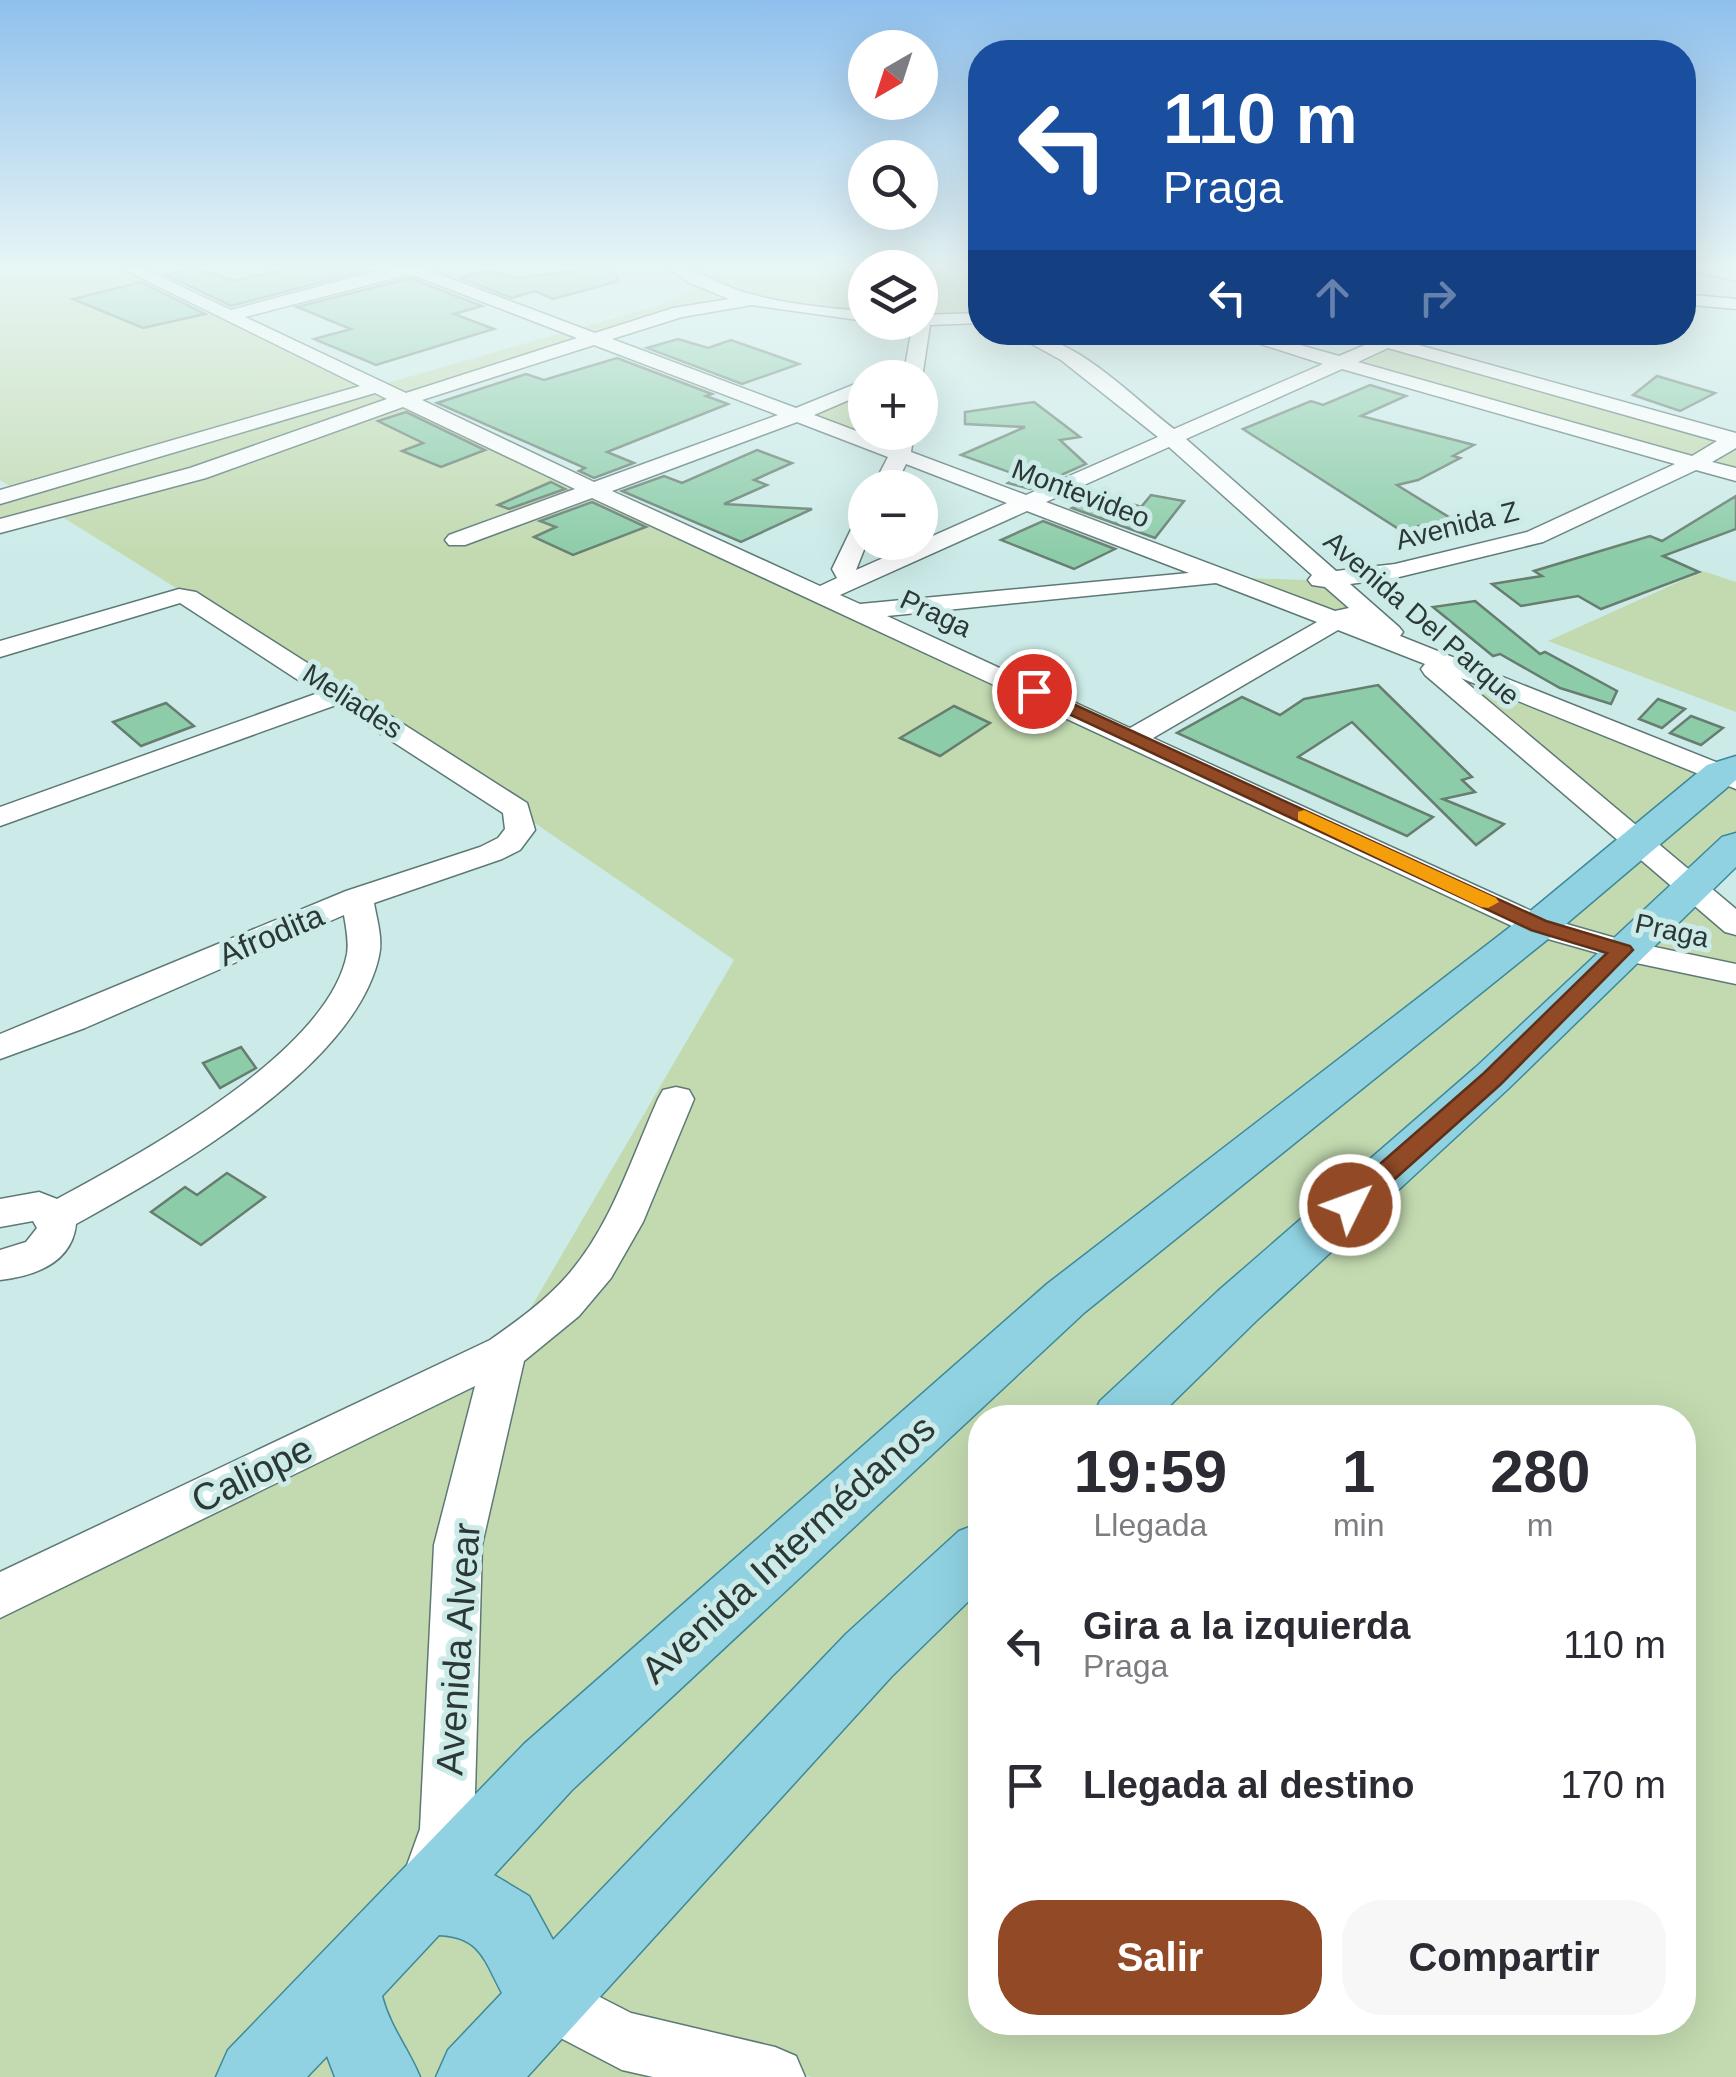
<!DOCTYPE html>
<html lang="es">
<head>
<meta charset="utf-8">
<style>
  :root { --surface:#fff; --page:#f7f7f7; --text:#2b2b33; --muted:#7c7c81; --accent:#914a25 }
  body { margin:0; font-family:Helvetica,sans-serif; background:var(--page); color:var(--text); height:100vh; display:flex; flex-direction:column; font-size:38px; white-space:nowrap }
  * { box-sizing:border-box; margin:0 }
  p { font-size:32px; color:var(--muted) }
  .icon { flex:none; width:55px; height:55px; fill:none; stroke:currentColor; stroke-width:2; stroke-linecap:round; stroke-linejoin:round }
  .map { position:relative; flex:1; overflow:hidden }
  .panel { position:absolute; left:968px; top:1405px; width:728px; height:630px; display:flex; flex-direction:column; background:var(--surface); border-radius:40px; box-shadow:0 10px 40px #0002 }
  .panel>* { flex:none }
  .banner { position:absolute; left:968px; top:40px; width:728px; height:305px; border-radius:40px; box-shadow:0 10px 40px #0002; background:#1a4fa0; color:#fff; overflow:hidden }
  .needle { width:65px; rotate:219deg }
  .fabs { position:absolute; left:848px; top:30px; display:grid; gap:20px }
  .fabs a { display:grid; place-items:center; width:90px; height:90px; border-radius:50%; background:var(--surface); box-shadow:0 10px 40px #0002; font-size:50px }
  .pin { position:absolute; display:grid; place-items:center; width:85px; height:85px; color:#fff; margin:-42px; border:5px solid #fff; border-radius:50%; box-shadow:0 2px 10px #0007 }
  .me { position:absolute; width:110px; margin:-55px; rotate:48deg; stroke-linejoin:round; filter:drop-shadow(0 0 8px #0008) }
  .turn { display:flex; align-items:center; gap:35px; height:210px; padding:0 30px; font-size:45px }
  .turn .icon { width:130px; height:130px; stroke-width:2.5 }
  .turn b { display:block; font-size:70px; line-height:85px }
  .lanes { display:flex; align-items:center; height:95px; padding:0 30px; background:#0003; justify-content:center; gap:50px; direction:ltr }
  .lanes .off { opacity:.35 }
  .eta { display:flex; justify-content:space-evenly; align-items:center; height:170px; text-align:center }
  .eta b { font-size:60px; font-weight:600; line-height:70px }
  .cta { display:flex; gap:20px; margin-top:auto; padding:20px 30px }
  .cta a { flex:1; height:115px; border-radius:40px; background:var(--accent); color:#fff; font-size:40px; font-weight:600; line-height:115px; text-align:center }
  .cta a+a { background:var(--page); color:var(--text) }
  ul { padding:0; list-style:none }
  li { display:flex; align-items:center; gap:30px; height:140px; padding:0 30px }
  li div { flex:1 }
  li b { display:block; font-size:38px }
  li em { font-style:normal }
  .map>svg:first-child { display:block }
  .green { fill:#c3dab0; fill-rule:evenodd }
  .building { fill:#8ccca8; stroke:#677d70; stroke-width:2.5 }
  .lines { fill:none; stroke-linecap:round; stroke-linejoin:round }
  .minor-casing { stroke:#5d7976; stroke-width:3 }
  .major-casing { stroke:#3d8999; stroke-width:3 }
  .minor { fill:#fff; fill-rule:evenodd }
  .major { fill:#90d2e2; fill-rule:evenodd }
  .route { fill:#914a25; stroke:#5e3018; stroke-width:2.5 }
  .slow { fill:#f59e0b }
  .labels { text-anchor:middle; stroke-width:10; stroke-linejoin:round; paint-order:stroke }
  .far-street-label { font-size:28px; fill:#2b3836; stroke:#ccebe8 }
  .street-label { font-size:32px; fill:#2b3836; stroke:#ccebe8 }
  .near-street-label { font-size:38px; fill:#2b3836; stroke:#ccebe8 }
</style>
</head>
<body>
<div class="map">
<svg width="1736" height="2077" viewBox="0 0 1736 2077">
  <rect width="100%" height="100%" fill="#ccebe8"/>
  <g class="green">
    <path d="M0,266H125L377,386L663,304L705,285L673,266H980V322L920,320V268H865V316L753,300L726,303L410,399L1538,926L1638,843L1409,648L1218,577L1332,581L1409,648L1720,773L1736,767V842L1693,886L1736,925V2077H812L623,2033L751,2077H0V1596L505,1352L734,960C511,805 286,654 54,512L0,526V497L18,491L0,480ZM980,1418H1682V2022H980Z"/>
    <path d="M1387,342L1736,440V475L1340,363Z"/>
    <path d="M865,386V432L904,433L900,454L798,415Z"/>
    <path d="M1703,571L1736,582V712L1548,641Z"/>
  </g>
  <g class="building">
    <path d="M294,266L298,270L335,266L367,270L231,306L166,275L196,268L234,281Z"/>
    <path d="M615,266L618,281L553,299L535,291L512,298L460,278L487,271L516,278Z"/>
    <path d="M410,278L482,306L454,314L494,329L376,365L314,339L351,329L297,307Z"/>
    <path d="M141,282L205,314L143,328L73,299Z"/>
    <path d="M678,339L708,348L731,340L799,364L742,384L647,348Z"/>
    <path d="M617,358L712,394L706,396L728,404L607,452L634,463L594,478L579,471L585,468L437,403L526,374L544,380Z"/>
    <path d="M1657,376L1715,393L1680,411L1633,395Z"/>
    <path d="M1370,385L1406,396L1361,416L1474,445L1453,456L1460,458L1418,480L1397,485L1452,519L1400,530L1243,429L1311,401L1323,405Z"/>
    <path d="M1034,402L1080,437L1060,440L1086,464L1030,489L1008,483L1020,476L961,455L1025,427L965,424V412Z"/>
    <path d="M406,412L485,450L441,467L402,451L423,443L378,421Z"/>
    <path d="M757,450L792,463L754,480L767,485L724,504L812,509L741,542L622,491L664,476L682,483Z"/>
    <path d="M551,482L565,489L509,509L498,505Z"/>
    <path d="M1102,494L1141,507L1151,495L1184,501L1155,538L1072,508Z"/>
    <path d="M1736,496V529L1663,556L1699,572L1601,609L1578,596L1521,606L1492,584L1542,576L1534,571L1650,536L1662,541Z"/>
    <path d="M592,502L646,527L573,555L534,537L556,527L540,521Z"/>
    <path d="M1043,521L1115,549L1074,569L1001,540Z"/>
    <path d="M1475,601L1540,654L1545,652L1617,691L1611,704L1560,688L1500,654L1493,656L1433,607Z"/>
    <path d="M1378,685L1472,777L1462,780L1475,792L1443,799L1504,824L1476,845L1352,722L1298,757L1433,817L1407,836L1177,733L1242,697L1280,715L1304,699Z"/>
    <path d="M1658,699L1685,709L1662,728L1639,719Z"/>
    <path d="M166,703L194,726L141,746L113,722Z"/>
    <path d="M954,706L990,723L940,756L900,738Z"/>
    <path d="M1691,716L1723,728L1701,745L1670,733Z"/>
    <path d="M241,1047L256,1068L220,1088L203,1063Z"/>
    <path d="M227,1173L265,1197L201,1245L151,1212L185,1187L197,1195Z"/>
  </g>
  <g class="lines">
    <g class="minor-casing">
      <g id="minor">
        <path d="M117,266H138L231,310L395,266H432L428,270L595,333L673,308L729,299L688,282L665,266C694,266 718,285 747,293C785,304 825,308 865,311V321L752,305L682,317L612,339L796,408L865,380V393L814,415L891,444L894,432H914L911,452L1026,495L1158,437L1061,360L1010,332C1073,332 1127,393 1174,429L1323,364L1223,332H1254L1339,356L1372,342L1374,336L1418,332L1404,341L1736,433V448L1712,462L1736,468V481L1696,470L1543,542L1395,578L1350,584L1399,627L1403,632L1400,636L1736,770V789L1461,678L1736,909V935L1725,932L1425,675L1421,669L1425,664L1338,630L1153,738L1549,919L1626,941L1736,964V984L1622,960L1527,933L592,498L465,545H449L445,540L449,535L575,489L403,407L206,478L0,533V519L190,468L387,399L375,393L0,504V490L360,386ZM410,274L577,338L406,393L245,317ZM594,345L778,415L594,482L422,400ZM1388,348L1717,441L1692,456L1358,362ZM1342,369L1675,464L1527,532L1395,564L1336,571L1186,439ZM797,422L888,457L872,488H894L906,464L1007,503L856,570L867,542L865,515L857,517L832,569L837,578L820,586L612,491ZM1169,447L1312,575L1308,580L1312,585L1325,587L1349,608L1335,611L1046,502ZM1027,511L1189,573L860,604L840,595ZM1216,583L1317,622L1130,728L887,616Z"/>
        <path d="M1684,266L1736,271V281L1686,269Z"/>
        <path d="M1682,294L1736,299V309L1682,304Z"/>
        <path d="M980,313V323L930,325L922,378H903L913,322H920V315Z"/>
        <path d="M179,589L196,592L342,685L352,687L356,694L527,803L535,830L520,850L502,859L374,903C377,920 383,939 379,956C355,1068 170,1172 76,1224C72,1263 34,1276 0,1280V1250L26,1242L37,1228L33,1221L0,1227V1199L39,1192L57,1199C140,1154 328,1053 347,954C349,941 346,928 344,915L85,1028L0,1059V1034L346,891L480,847L498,838L505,829L503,813L336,705L0,826V807L318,693L180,603L0,657V641Z"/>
        <path d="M676,1087L689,1090L694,1099L643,1222L611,1278L579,1316L524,1361L482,1545L474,1829L452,1887L433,1895L414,1887L406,1868L420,1829L434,1545L475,1386L0,1618V1572L490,1340C517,1321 545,1301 567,1276C611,1226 631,1159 658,1099L663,1090Z"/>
        <path d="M545,1969L631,2013L775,2047L796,2056L805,2077H653L622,2070L524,2019L516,1998L524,1977Z"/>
      </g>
    </g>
    <g class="major-casing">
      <g id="major">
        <path d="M1736,756V780L1553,935L1085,1312L572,1790L494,1875L529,1896L553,1940L846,1634L959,1531L980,1523V1590L892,1676L527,2077H436L448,2050L502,1993C484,1960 481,1937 439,1935L382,1996C390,2027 408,2048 420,2077H335L327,2056L307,2077H216L228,2050L524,1744L1047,1284L1523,917L1707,765Z"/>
        <path d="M1736,833V867L1508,1089L1256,1321L1157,1418H1092L1100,1401L1218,1291L1476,1067L1722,837Z"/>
      </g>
    </g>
    <use href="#minor" class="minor"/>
    <use href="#major" class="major"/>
  </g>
  <linearGradient id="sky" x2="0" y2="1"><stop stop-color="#8fc0ed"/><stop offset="0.48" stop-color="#e8f6f5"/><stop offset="1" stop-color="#e8f6f5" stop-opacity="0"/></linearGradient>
  <rect width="1736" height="557" fill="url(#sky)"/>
  <path class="route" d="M1034,686L1546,921L1630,946L1633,950L1501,1084L1359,1211H1341L1338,1205L1341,1198L1484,1073L1607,953L1531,930L1028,695V687Z"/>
  <path class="slow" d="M1304,810L1496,898L1499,902L1488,908L1481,907L1298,820V812Z"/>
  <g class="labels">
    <g class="far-street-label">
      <text transform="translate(1081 493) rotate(21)" y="10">Montevideo</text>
      <text transform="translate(1457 525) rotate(-14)" y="10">Avenida Z</text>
      <text transform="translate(936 613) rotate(25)" y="10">Praga</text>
      <text transform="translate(1422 618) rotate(41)" y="10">Avenida Del Parque</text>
      <text transform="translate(353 701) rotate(33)" y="10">Meliades</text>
      <text transform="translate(1672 930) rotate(12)" y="10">Praga</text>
    </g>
    <g class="street-label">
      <text transform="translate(271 935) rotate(-23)" y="11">Afrodita</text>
    </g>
    <g class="near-street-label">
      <text transform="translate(252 1474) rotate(-26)" y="13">Caliope</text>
      <text transform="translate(788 1549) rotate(-42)" y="13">Avenida Intermédanos</text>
      <text transform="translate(458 1649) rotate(-86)" y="13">Avenida Alvear</text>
    </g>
  </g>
</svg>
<div class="fabs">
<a><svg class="needle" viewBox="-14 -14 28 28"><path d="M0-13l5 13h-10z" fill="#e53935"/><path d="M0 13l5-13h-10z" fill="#7c7c81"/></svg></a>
<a><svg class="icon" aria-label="search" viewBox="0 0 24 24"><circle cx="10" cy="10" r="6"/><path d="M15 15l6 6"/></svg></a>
<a><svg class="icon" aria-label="layers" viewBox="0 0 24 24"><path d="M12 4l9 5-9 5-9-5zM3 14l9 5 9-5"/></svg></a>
<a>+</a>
<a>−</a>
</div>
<div class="pin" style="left:1034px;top:691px;background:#d93025"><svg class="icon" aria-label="arrive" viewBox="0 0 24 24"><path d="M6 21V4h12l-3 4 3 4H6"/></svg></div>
<svg class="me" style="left:1350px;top:1205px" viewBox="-20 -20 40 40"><circle r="17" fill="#914a25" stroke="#fff" stroke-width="3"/><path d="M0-11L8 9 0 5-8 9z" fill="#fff"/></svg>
<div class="banner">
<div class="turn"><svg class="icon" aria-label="left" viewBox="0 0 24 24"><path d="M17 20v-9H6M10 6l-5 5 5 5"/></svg><div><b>110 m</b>Praga</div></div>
<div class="lanes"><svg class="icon" aria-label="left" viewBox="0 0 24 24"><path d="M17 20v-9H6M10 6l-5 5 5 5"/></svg><svg class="icon off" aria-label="ahead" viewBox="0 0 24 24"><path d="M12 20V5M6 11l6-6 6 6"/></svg><svg class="icon off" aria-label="right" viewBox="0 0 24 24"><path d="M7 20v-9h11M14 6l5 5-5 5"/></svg></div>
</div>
<section class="panel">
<div class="eta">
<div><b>19:59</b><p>Llegada</p></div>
<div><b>1</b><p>min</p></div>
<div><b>280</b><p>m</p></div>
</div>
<ul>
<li><svg class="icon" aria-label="left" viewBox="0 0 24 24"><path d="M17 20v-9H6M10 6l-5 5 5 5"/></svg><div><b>Gira a la izquierda</b><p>Praga</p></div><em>110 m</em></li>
<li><svg class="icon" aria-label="arrive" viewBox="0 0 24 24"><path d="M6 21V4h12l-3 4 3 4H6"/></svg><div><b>Llegada al destino</b></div><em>170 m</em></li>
</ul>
<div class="cta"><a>Salir</a><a>Compartir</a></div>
</section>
</div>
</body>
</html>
